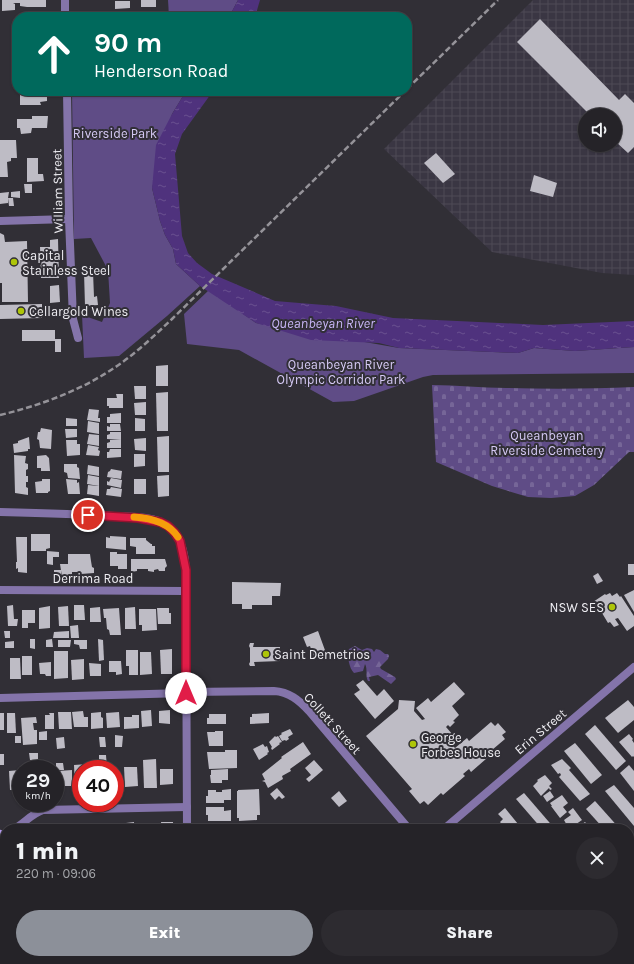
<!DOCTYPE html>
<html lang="en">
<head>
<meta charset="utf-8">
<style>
  :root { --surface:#252328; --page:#2d2b30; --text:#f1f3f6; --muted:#a3a4a8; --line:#424045; --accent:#8c9099 }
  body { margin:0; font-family:Karla,sans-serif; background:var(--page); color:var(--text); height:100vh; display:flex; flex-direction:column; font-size:15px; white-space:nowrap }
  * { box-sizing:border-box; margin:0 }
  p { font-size:13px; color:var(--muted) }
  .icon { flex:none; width:22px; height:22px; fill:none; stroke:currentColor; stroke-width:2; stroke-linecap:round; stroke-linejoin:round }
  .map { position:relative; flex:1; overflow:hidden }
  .side { position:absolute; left:0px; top:824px; width:634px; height:140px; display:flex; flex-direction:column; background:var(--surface); border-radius:16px 16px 0 0; box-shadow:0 1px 3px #0004,0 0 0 1px var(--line) }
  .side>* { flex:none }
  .banner { position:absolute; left:12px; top:12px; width:400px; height:84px; border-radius:16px; box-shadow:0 1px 3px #0004,0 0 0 1px var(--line); background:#00695c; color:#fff; overflow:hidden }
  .buttons { position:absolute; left:578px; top:108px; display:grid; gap:8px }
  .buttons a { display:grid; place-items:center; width:44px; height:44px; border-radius:50%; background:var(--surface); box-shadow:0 1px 3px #0004,0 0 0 1px var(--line); font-size:20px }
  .speed { position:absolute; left:12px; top:760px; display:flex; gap:8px; font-size:20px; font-weight:700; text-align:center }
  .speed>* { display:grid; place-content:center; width:52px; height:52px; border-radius:50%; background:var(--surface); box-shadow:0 1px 3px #0004,0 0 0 1px var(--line); line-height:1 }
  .speed small { font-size:10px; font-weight:400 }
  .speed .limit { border:6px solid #d22; background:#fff; color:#111 }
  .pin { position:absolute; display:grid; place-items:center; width:34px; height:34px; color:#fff; margin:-17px; border:2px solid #fff; border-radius:50%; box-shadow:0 1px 4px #0007 }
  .me { position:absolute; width:44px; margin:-22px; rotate:0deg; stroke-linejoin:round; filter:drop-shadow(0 0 3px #0008) }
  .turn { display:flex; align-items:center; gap:14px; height:84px; padding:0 16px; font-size:18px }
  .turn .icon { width:52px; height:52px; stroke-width:2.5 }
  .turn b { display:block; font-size:28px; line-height:34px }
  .round { display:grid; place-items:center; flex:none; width:42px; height:42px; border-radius:21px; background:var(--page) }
  .headline { display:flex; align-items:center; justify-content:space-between; height:68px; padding:0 16px }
  h1 { font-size:24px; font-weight:800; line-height:30px }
  .button { display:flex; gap:8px; margin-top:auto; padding:8px 16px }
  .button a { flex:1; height:46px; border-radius:24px; background:var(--accent); color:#fff; font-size:16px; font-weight:800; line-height:46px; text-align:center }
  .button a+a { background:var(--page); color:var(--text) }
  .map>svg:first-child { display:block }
  .built { fill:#3a3643 }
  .industrial { fill:url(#industrial-grid); fill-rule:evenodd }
  .forest { fill:url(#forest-firs) }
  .cemetery { fill:url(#cemetery-stones) }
  .green { fill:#5f4c86 }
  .water { fill:url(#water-ripples) }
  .building { fill:#bebcc5 }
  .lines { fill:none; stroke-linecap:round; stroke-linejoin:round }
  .minor { stroke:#8474aa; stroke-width:8 }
  .tertiary { stroke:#8474aa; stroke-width:8 }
  .secondary { stroke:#b599ef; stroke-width:8 }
  .rail { stroke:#959399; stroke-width:2.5; stroke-dasharray:6 3; stroke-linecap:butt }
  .route-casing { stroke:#92132f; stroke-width:10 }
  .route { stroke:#e11d48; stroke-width:7 }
  .slow { stroke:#f59e0b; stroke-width:7 }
  .poi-dot { fill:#aec509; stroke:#312f36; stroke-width:1.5 }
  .labels { text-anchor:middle; stroke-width:4; stroke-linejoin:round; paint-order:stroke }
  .park-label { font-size:13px; fill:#d6caf5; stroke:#312f36 }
  .street-label { font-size:13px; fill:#eeedf2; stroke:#312f36 }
  .poi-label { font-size:13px; fill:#eeedf2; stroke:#312f36; text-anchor:start }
  .water-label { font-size:14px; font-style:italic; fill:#c8b5f6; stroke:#312f36 }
</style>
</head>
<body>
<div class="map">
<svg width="634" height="964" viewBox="0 0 634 964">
  <defs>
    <pattern id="industrial-grid" width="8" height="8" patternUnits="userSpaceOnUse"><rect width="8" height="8" fill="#3a3643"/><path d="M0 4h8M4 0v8" fill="none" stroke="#4d4a55"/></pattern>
    <pattern id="forest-firs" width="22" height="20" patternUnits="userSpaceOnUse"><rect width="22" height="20" fill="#5f4c86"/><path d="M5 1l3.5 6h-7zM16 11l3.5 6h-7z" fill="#766698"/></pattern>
    <pattern id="cemetery-stones" width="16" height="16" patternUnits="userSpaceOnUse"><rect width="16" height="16" fill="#5f4c86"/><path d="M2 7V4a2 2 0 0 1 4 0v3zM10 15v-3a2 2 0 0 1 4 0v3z" fill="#766698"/></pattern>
    <pattern id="water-ripples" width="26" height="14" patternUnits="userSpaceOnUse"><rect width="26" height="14" fill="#4f327d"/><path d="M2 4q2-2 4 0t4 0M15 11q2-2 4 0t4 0" fill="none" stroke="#695090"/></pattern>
  </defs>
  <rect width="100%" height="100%" fill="#312f36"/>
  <path class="built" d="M368,959H496L501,964H373Z"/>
  <path class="industrial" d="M533,0H634V275L602,273L492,252L384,149ZM585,115H615V145H585Z"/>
  <path class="forest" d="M355,646L362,650L367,648L372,649L374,652L376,649L380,650L385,654H388L389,656L388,659L380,667L381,669L395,677L396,679L391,684L378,675L369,677L370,681H368C365,676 368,669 365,664L363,671L354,673C349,668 347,656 349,649Z"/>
  <path class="cemetery" d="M432,385C457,385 481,388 506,388C548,389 591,389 634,387V452H629L594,485L575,496L551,498L528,497L492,486L436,462Z"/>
  <g class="green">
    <path d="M168,0H238L229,17H169Z"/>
    <path d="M72,91H186L172,114L152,188L160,221L165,235L173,249L176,264L200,286L167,316L119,356L84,358L82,315L102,322L110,303L108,270L91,238L74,239Z"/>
    <path d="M209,290L256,323L399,348L518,353L534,348L575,351L634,347V373L433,375L423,377L354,401L333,402L239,350L187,344L184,314Z"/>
    <path d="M197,959H271L274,963L273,964H197Z"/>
  </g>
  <g class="water">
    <path d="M238,0H260L255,17H229Z"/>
    <path d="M186,91H213L182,134L175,154L182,236L188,253L197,263L212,274L275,301L336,306L393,318L543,325L634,321V347L575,351L534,348L518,353L399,348L379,343L311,340L256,323L200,286L176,264L173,249L165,235L160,221L152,188L156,145L172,114Z"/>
  </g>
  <g class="building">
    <path d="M2,0H46V7H27L20,6V3H13L15,4V10L2,11Z"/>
    <rect x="141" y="0" width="15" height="7"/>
    <path d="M115,1H130V8L115,9Z"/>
    <path d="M152,12L153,17H131V13Z"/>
    <path d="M540,19L619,100L625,94L634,103V147L628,153L615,141V115H590L517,42Z"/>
    <path d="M20,91H47V101L40,102L41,105H20Z"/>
    <path d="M32,116H48L47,128H32L31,133L21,134L20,128H17V119H32Z"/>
    <path d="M0,140H16L17,158H11V161L7,162L8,177H0Z"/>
    <path d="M436,153L455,174L443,183L424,163Z"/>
    <path d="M27,158H38V174H43L44,181L27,182Z"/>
    <path d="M534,175L557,183L553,197L530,191Z"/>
    <path d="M24,184H32V193H25Z"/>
    <path d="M20,191V198L11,197V192Z"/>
    <path d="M9,192L8,198H13L14,206H9L8,198V203L0,204V193Z"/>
    <path d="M0,233L4,235L5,242L27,241L28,302H2V283H0Z"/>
    <path d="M58,239L59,278H41L40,247H50V240Z"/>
    <path d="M84,272H93L94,297L97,296L98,305L85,306Z"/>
    <path d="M59,285L60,302L50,303V286Z"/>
    <path d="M42,304V318L0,319V305Z"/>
    <path d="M22,330H55V339H61V352H55V341H22Z"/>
    <path d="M168,365V386H156V366Z"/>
    <path d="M134,386H146V399H135Z"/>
    <path d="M168,392V431H157L156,393Z"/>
    <path d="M116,394H123V408H109V406H107V398H117Z"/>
    <path d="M146,402V415H135L134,403Z"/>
    <path d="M89,409L99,410L98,418H100V422L87,420Z"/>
    <path d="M121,413V423H107V417H110V414Z"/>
    <path d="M66,418L77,419V426H66Z"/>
    <path d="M135,418L145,419V431H135Z"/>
    <path d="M88,421L99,423V434L87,432Z"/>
    <path d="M110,424H120L121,431H107V426L110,427Z"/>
    <path d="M41,428L52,430L51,449L40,448L39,440L37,439L38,432H40Z"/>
    <path d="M65,429H77V437L66,438Z"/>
    <path d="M110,432H121V440L107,439V435L110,434Z"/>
    <path d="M89,434L99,435V446L87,444Z"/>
    <path d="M169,436V472H158L157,437Z"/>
    <path d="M29,437L30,449H28V451L14,453L13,444L18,443V441Z"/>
    <path d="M146,438V451L135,450L134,439Z"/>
    <path d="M66,440H77V444H80V455L67,456Z"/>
    <path d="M110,440H121V448H107V443L110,442Z"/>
    <path d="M88,445L99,447L98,450L100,451L99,456L86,455Z"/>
    <path d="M110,449H121V457L107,458V452H109Z"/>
    <path d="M134,454H145V466L134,467Z"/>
    <path d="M14,455L26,456L25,463L28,464V469L26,470V476H28V482H26V487L28,488V495L15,493Z"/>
    <path d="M46,455L49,458L50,471H41V468H37V456Z"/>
    <path d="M64,464H77V467L79,468L80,479L68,478L67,473L64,472Z"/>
    <path d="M88,465L99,467V476L87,474Z"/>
    <path d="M111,469L122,471L121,479L107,477L108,472L110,471Z"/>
    <path d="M88,475L99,477V486L87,484Z"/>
    <path d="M169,475V496L158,497L157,476Z"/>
    <path d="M111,478L122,480L121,488L107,485V481L109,482Z"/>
    <path d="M42,479H50V491L48,492V493H36L35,482L42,481Z"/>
    <path d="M66,479L77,480V483L79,482L80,494H68Z"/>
    <rect x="134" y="479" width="12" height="15"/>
    <path d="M88,485L99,486V496L87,494Z"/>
    <path d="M111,487L122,489L121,497L106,495L107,489H110Z"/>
    <path d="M31,534H50V548L46,549V551H31Z"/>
    <path d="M110,536L126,537V550L106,548V537L110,538Z"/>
    <path d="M16,537H27V573L18,572V568L16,569V562H17Z"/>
    <path d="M130,538H146V540L151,544H152V546H155V554H136V547L130,546Z"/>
    <path d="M47,551L59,552V557H53V565L47,564Z"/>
    <path d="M110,552H117V554H127V569H118V566H110Z"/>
    <path d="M68,554H90L91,561L92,567L94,568V573L81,574V572H72V578L62,577L60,564H68Z"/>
    <path d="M131,559H165L167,566L165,568V571H159L158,569L154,570V572L148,571V569H137V571L131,572Z"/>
    <rect x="628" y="564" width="6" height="11"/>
    <rect x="54" y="570" width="7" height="7"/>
    <path d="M598,573L603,581L597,584L593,576Z"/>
    <path d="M232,582L281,583L280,596H272V605H252V609H242V604H232Z"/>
    <path d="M634,590V612L624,595Z"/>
    <path d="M610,593L612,596L617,593L620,597L621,596L634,616V626L627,631L618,618L615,619L619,625L614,627L610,622L608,623L602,613L601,614L593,602L605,594L606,595Z"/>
    <path d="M13,605L14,619H18L17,626H8L7,606Z"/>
    <path d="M74,605H84L85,620H74Z"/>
    <path d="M50,606V628L39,629V608Z"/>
    <path d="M68,606L69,626H59L58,607Z"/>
    <path d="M100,607L101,622H90V608Z"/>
    <path d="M135,607L136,629H125V608Z"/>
    <path d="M119,608L121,635H110L109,630L107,629L106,618H104L103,609Z"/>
    <path d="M157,608H169V613H171V624H158Z"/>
    <path d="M139,609H156L157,630L142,631V625H139Z"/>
    <path d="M22,610H35V623H28V628H22Z"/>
    <path d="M78,625L79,638H71L70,626Z"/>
    <path d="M4,631H10V638H5Z"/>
    <path d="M69,631V638H53L54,632Z"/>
    <path d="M318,631L326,653L314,658L310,646L307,647L303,637Z"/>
    <path d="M30,639H35V649L30,648Z"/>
    <path d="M52,639L53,647H46V640Z"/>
    <path d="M98,639L103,640L104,660L99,661Z"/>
    <path d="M58,640H71L70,647H58Z"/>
    <path d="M74,640H87V649H80L79,645L74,644Z"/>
    <path d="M14,641V648H5V642Z"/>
    <path d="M250,643H254L253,647H280V651L282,652V655L280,657V661L254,662L255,666H250L249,664L250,662V648L249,646Z"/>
    <path d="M172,649V674H161L160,650Z"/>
    <path d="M126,650H138V675H129V666H126Z"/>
    <path d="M54,651H68V678L54,679Z"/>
    <path d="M140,652H151L152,674L140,675Z"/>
    <rect x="22" y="656" width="10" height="19"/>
    <path d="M10,658H20L21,679H10Z"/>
    <path d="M84,659V679L72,680L71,660Z"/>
    <path d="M109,661H121L122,674L116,675V672H109Z"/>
    <path d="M51,662V676H46L45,674H40L39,663Z"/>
    <path d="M89,663L101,664V676H90Z"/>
    <path d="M363,680L377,696L384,689L394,701L375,719L354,694L360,690L356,685Z"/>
    <path d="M454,682L465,694L452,706L459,715L453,721L455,722L450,727L448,725L446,727L453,735L447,740L455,748L467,738L469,741L491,722L495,726L498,723L506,732L502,735L505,739L492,750L494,752L471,772L469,769L463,774L465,776L443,795L441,793L428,805L424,801L420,804L409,791L412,789L366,736L398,709L399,700L415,701L414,711L422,720L425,719L416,708L428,698L431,702Z"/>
    <path d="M628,700L634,707V720L618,733L605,718Z"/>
    <path d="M151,710L152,726L142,727L141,711Z"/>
    <path d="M170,710V724L159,723V711Z"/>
    <path d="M83,711L84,717H88V727H74L72,712Z"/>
    <path d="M58,712H71L72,729H59Z"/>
    <path d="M101,712V717L103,718V728L91,729V713Z"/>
    <path d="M119,712L120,727L107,728L106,713Z"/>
    <rect x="0" y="713" width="4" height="17"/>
    <path d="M7,713H15L16,733H7Z"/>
    <path d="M49,713H54V729H45V715H50Z"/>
    <path d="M269,713V723L250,724V717H252V714Z"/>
    <path d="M209,714H226V724H207V718H209Z"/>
    <path d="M132,715H139V728L124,729V717H132Z"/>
    <path d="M36,717L37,723H33L34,730H37V744L23,745L21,718Z"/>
    <path d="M595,725L626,761L616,770L585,734Z"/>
    <path d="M290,729L293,734L288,737L289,739L286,741L285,740L282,741L279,736L282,734L281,733Z"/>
    <path d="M47,731V740H39V732Z"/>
    <path d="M215,731H223V746H209L207,732H215Z"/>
    <path d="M629,734L633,739L632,740L634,743V757L633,756L632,757L619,742Z"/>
    <path d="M115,735L123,736L122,747H115Z"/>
    <rect x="15" y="736" width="6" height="7"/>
    <path d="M275,736L276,737L278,736L282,742L279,743L280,744L272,750L271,748L272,747L269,742Z"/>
    <path d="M64,737L65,748L57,749L56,738Z"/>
    <path d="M99,737H105L106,747H100Z"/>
    <path d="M303,742L311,754L290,769L291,771L282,776L283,779L268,788L265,782L262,781L265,780L262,774L282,758L281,757Z"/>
    <path d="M575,743L602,775L591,784L564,751Z"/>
    <path d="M263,744L265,747L267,746L269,752L267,753L268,754L259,760L253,749Z"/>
    <path d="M225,750H237V768L209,769L207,752H225Z"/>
    <path d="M29,753H38V760H30Z"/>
    <rect x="0" y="754" width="4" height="11"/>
    <path d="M99,755H106L107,769L99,768Z"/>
    <path d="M156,759L157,788H144L143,760Z"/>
    <path d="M562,759L571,768L569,770L590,794L580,801L559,777L561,775L560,773L558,774L551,765Z"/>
    <path d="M314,760L323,770L309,782L306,779L311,775L305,768Z"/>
    <path d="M56,763H63L64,770H56Z"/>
    <path d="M88,764V769H81V787H75L74,765Z"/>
    <path d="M629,765L634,771V791L620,773Z"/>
    <path d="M124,767H137L138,786L125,787Z"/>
    <path d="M115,769H118L119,788H115Z"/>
    <path d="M160,769H173V784L160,785Z"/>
    <path d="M228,769V780H222V783H211L210,775H211V770Z"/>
    <path d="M20,770V790H10L9,771Z"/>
    <path d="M72,770V786H58V771Z"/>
    <path d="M545,775L552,783L549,786L552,789L550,790L549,788L541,796L533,786L538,781L537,780Z"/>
    <path d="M614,785L634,808V826L605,791Z"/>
    <path d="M277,788L285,797L282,799L279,796L275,800L270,794Z"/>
    <path d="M231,789V800H224V803H206V796H208V790H216V792H222V790Z"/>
    <path d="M259,789L260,815H257V820L239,821V818H237V791H238V790Z"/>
    <path d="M339,791L347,801L339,807L331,798Z"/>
    <path d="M550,791L554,797L547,802L543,796Z"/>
    <path d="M524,793L555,829H542L516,799Z"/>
    <path d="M562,795L568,803L563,807L567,812L560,818L551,806H552L550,803Z"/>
    <path d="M595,801L620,829H604L586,809Z"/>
    <path d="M206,807H224V811L231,810V821H208V815H206Z"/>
    <path d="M505,808L518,824L520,823L525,829H506L500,822L503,819L498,814Z"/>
    <path d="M573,808L582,820L569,829L564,820L571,815L568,812Z"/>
    <path d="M134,822V826H136V829H126V823Z"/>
    <path d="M161,822H173V829H162Z"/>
    <path d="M585,822L591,829H575Z"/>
    <rect x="145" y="823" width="11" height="6"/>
    <path d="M98,825V829H83V826Z"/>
    <rect x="105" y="825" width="16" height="4"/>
    <rect x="62" y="826" width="14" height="3"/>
    <path d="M633,849L634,851V870L629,864V852Z"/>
    <path d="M629,879L634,884V895L632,893L629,894Z"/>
    <path d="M5,886V913L0,909V892Z"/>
    <path d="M629,914L634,920V926L629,929Z"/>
    <path d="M70,959H89L82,964H70L67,962Z"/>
    <path d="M321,959H348L352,964H315Z"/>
    <path d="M372,959H444L438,964H376Z"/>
    <path d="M557,959H574L578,964H562Z"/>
  </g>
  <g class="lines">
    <g class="minor">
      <path d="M65,0V17"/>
      <path d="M67,91L69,219L73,319L78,338"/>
      <path d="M0,221L69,219"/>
      <path d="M0,590L186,591"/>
      <path d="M0,698L186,693"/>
      <path d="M14,829C25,823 31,814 43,810L187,807"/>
      <path d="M444,829L634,667"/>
      <path d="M102,964L106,959"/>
      <path d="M285,964L291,959"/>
    </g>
    <g class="tertiary">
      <path d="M0,512C38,513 76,514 114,516C128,517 145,516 159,521C165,524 170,527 174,532C187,547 186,572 186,591L187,829"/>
      <path d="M186,692L274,691C289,692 299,700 309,711L409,829"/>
      <path d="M514,959L519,964"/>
      <path d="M527,959L531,964"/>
      <path d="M187,964L188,959"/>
    </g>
    <g class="secondary">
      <path d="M0,834L5,839"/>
      <path d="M0,846L5,850"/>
      <path d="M126,959L132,964"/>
      <path d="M152,959L157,964"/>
    </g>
    <g class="rail">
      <path d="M407,89L498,0"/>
      <path d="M0,415C38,406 77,392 111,370C133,356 153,337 172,319L405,91"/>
    </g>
  </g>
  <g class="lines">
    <g class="route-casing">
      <path id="route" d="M88,515L138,518L160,522L168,526L175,533L180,541L186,570V693"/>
    </g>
    <use href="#route" class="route"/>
    <path class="slow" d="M134,517C151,518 168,522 178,537"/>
  </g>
  <g class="poi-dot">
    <circle cx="14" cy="262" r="4"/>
    <circle cx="21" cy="311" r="4"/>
    <circle cx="612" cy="607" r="4"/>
    <circle cx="266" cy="654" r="4"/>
    <circle cx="413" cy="744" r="4"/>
  </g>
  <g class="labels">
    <g class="park-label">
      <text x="115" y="138">Riverside Park</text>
      <text x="341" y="369">Queanbeyan River<tspan x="341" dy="15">Olympic Corridor Park</tspan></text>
      <text x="547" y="440">Queanbeyan<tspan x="547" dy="15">Riverside Cemetery</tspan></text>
    </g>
    <g class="street-label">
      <text transform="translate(57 191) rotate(-91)" y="5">William Street</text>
      <text x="93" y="583">Derrima Road</text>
      <text transform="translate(333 723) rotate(48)" y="5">Collett Street</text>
      <text transform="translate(540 731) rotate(-40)" y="5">Erin Street</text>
    </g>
    <g class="poi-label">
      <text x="22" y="260">Capital<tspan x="22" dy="15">Stainless Steel</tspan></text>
      <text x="29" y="316">Cellargold Wines</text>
      <text x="604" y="612" text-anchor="end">NSW SES</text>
      <text x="274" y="659">Saint Demetrios</text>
      <text x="421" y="742">George<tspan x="421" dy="15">Forbes House</tspan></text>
    </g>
    <g class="water-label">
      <text x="323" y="328">Queanbeyan River</text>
    </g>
  </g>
</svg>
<div class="buttons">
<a><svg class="icon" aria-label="sound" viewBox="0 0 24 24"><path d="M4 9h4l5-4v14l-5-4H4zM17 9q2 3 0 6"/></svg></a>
</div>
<div class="speed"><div>29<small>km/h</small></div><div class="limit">40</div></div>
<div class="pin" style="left:88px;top:515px;background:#d93025"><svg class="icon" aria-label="arrive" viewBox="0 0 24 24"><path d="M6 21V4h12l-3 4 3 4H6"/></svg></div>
<svg class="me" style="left:186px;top:693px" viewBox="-20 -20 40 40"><circle r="19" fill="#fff"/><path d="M0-13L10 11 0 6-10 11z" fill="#e11d48"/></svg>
<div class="banner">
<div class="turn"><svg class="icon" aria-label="ahead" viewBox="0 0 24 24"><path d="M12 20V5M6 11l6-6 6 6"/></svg><div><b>90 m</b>Henderson Road</div></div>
</div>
<section class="side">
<div class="headline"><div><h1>1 min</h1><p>220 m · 09:06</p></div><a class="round"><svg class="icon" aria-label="close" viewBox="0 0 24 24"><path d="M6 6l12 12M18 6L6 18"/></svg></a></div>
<div class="button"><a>Exit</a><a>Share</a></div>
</section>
</div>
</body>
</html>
